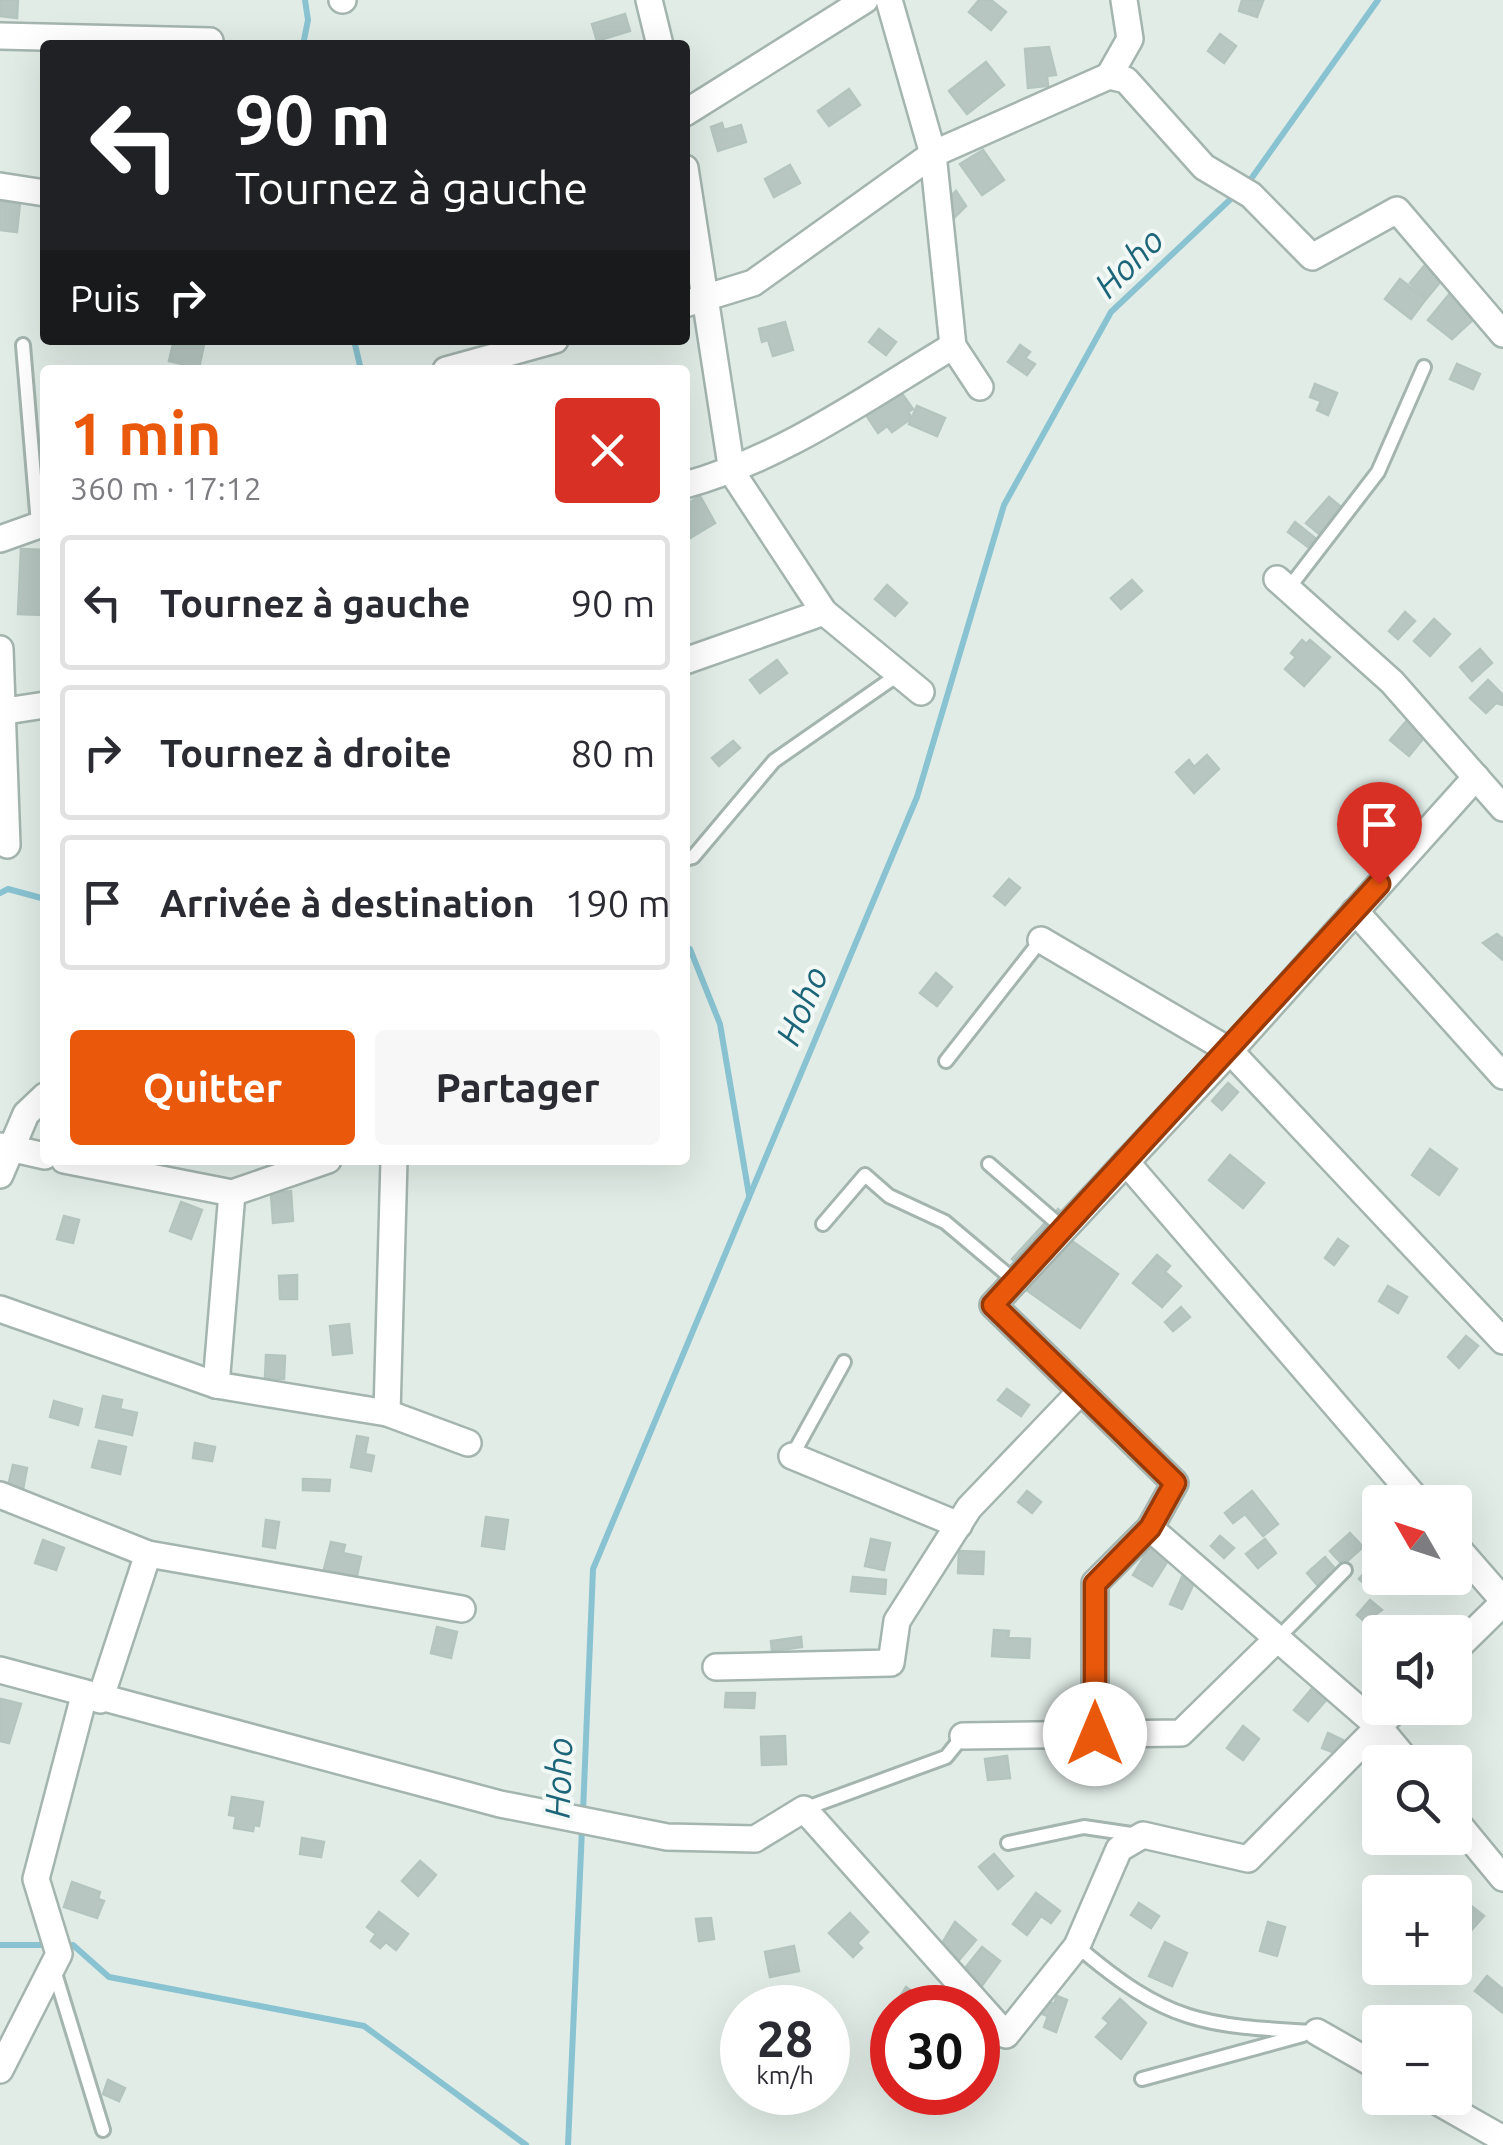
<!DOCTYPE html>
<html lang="fr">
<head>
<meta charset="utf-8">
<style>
  :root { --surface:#fff; --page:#f7f7f7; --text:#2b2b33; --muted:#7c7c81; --line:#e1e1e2; --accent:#ea580c }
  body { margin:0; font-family:Ubuntu,sans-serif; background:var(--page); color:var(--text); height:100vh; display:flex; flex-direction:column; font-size:38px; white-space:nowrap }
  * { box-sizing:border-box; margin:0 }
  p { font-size:32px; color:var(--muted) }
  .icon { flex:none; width:55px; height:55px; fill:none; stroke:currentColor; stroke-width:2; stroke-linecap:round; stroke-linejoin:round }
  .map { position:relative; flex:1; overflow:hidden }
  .panel { position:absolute; left:40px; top:365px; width:650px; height:800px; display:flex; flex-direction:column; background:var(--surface); border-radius:10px; box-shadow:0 10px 40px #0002 }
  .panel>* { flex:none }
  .hud { position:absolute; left:40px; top:40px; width:650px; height:305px; border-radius:10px; box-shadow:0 10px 40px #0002; background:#202124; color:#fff; overflow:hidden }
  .needle { width:65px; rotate:309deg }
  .fabs { position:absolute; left:1362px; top:1485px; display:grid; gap:20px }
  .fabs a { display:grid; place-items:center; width:110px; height:110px; border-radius:10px; background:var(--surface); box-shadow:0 10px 40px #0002; font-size:50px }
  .speed { position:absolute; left:720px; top:1985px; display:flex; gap:20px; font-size:50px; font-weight:700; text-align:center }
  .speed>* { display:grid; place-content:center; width:130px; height:130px; border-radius:50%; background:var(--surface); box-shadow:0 10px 40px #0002; line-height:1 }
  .speed small { font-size:25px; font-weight:400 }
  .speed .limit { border:15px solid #d22; background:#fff; color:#111 }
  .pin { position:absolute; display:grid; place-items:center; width:85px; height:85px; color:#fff; margin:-102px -42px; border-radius:50% 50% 50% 0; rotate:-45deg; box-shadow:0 0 10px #0007 }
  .pin .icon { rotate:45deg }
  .me { position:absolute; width:110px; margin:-55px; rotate:0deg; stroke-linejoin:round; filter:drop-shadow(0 0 8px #0008) }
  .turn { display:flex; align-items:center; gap:35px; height:210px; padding:0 30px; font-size:45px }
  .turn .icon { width:130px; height:130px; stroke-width:2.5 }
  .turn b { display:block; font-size:70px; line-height:85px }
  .then { display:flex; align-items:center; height:95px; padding:0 30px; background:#0003; gap:20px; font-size:38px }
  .round { display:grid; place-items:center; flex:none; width:105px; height:105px; border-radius:10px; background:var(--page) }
  .overview { display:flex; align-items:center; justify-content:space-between; height:170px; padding:0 30px }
  h1 { font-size:60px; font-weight:600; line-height:75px; color:var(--accent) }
  .primary-button { display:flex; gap:20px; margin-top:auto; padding:20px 30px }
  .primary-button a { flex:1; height:115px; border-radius:10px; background:var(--accent); color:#fff; font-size:40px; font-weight:600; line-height:115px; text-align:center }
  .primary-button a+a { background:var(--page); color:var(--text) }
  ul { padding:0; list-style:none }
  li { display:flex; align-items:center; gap:30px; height:135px; margin:0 20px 15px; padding:0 10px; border:5px solid var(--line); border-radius:10px }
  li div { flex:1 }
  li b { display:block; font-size:38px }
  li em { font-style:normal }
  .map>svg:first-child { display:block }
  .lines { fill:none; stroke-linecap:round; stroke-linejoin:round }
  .stream { stroke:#89c3d1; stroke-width:6 }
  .building { fill:#b7c6c1; stroke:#b4c5bf; stroke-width:2.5 }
  .service-casing { stroke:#a4b4ae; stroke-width:18 }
  .minor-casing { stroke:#a4b4ae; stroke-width:30 }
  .service { stroke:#fff; stroke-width:12 }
  .minor { stroke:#fff; stroke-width:25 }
  .route-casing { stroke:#983908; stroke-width:25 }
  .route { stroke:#ea580c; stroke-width:18 }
  .labels { text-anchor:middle; stroke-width:8; stroke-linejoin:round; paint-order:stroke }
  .water-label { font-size:35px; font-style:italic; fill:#1c6578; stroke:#f2f8f5 }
</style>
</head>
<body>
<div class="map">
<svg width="1503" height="2145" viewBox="0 0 1503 2145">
  <rect width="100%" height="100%" fill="#e1ece7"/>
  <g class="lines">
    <g class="stream">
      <path d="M303,45L308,20L305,0"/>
      <path d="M1246,186L1378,0"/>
      <path d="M354,340L361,370"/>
      <path d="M0,893L8,889L45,899"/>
      <path d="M685,948L690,949L720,1024L749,1195"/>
      <path d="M583,1812L593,1569L917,797L1004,505L1111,312L1236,194"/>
      <path d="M0,1945H49"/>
      <path d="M61,1945H73L109,1977L364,2026L526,2145"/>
      <path d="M568,2145L582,1829"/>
    </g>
  </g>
  <g class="building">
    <path d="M0,0H18L17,18L0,16Z"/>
    <path d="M979,0H991L1006,12L991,30L969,12Z"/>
    <path d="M1242,0L1263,1L1257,17L1239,11Z"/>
    <path d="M625,14L630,31L597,41L592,24Z"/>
    <path d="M1220,34L1236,46L1224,63L1208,51Z"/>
    <path d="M1049,47L1056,75L1047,76L1048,86L1028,88L1025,49Z"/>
    <path d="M986,62L1004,85L967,114L949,91Z"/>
    <path d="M849,89L860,105L829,126L818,111Z"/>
    <path d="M722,123L724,130L741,125L746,142L718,151L711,127Z"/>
    <path d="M983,150L1004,180L982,195L960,164Z"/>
    <path d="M790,165L800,183L774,197L765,179Z"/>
    <path d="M956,191L966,206L953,219L940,206Z"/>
    <path d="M0,202L20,203L17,232L0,230Z"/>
    <path d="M1429,260L1446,275L1427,298L1410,283Z"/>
    <path d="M1400,279L1426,299L1411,319L1385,299Z"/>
    <path d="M1451,292L1479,314L1452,339L1428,320Z"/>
    <path d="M785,322L793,350L773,356L768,340L762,342L759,329Z"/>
    <path d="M879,329L896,342L886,355L869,342Z"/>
    <path d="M174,340H205L199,368L169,361Z"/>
    <path d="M1020,345L1030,352L1025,358L1035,364L1027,375L1008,362Z"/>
    <path d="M1457,364L1480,374L1473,389L1450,379Z"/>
    <path d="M1315,384L1337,393L1328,415L1317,410L1321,401L1310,397Z"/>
    <path d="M898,388L913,409L908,412L912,418L892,432L887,426L878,433L864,412Z"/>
    <path d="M917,406L945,418L937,436L909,424Z"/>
    <path d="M700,496L715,523L685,541V514L690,511L687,504Z"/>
    <path d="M1329,497L1347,512L1324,538L1306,523Z"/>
    <path d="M1295,522L1315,538L1308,547L1288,532Z"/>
    <path d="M21,549L45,550V615L18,614Z"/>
    <path d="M1132,580L1142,591L1121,609L1111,598Z"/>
    <path d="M887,585L907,603L895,616L875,599Z"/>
    <path d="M1405,612L1415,621L1398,639L1389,631Z"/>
    <path d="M1434,619L1450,634L1430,656L1414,641Z"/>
    <path d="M1302,640L1306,644L1310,640L1330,657L1304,686L1285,669L1296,657L1291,653Z"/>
    <path d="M1480,649L1492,663L1472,681L1460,667Z"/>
    <path d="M777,660L787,673L760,693L750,680Z"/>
    <path d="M1488,680L1503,695V705L1496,703L1486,713L1470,698Z"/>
    <path d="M1409,718L1427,734L1409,756L1390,740Z"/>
    <path d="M733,741L740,748L719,766L712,758Z"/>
    <path d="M1207,755L1219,769L1194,793L1176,772L1189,760L1194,767Z"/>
    <path d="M1399,816L1416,833L1393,858L1375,841Z"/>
    <path d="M1009,879L1020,888L1005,905L994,896Z"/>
    <path d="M1497,934L1503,939V960L1483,943Z"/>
    <path d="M936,973L952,987L937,1006L920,993Z"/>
    <path d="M1228,1083L1238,1092L1222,1110L1212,1101Z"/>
    <path d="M1430,1149L1457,1169L1439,1195L1412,1175Z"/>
    <path d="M1230,1155L1264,1183L1243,1208L1209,1180Z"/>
    <path d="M291,1191L293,1221L273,1223L271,1193Z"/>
    <path d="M181,1202L202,1210L191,1239L170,1231Z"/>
    <path d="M1058,1209L1074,1224L1028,1274L1012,1259Z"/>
    <path d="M64,1216L79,1220L73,1243L57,1239Z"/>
    <path d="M1068,1238L1118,1274L1080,1328L1025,1289Z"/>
    <path d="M1338,1239L1348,1246L1334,1265L1325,1258Z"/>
    <path d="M1157,1255L1170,1266L1165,1272L1181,1286L1162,1307L1133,1283Z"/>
    <path d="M297,1275V1299H280L279,1276Z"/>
    <path d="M1388,1286L1407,1297L1398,1313L1379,1301Z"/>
    <path d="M1181,1307L1190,1317L1173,1331L1165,1322Z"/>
    <path d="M349,1324L352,1353L333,1355L330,1326Z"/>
    <path d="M1466,1336L1478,1346L1459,1368L1448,1357Z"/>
    <path d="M266,1355L285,1356L284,1379L265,1378Z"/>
    <path d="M1007,1389L1029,1405L1021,1416L998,1400Z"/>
    <path d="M103,1396L122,1400L120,1409L137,1413L132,1435L96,1427Z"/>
    <path d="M54,1401L82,1409L78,1425L50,1417Z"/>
    <path d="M357,1436L368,1438L365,1454L374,1456L371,1471L351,1467Z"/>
    <path d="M99,1441L126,1447L120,1474L92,1467Z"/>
    <path d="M195,1443L215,1447L212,1461L193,1458Z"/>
    <path d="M13,1465L27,1468L23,1489L8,1486Z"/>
    <path d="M303,1479L330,1480L329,1491L303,1490Z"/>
    <path d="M1027,1491L1041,1502L1032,1513L1018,1502Z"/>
    <path d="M1252,1491L1278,1524L1263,1536L1245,1514L1233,1523L1225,1513Z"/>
    <path d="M486,1517L508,1520L504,1549L482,1546Z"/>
    <path d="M266,1520L279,1522L275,1548L263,1546Z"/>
    <path d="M1350,1533L1363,1547L1343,1565L1330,1551Z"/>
    <path d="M1220,1536L1234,1548L1224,1558L1211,1546Z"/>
    <path d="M871,1539L890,1543L884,1570L865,1566Z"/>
    <path d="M1265,1539L1276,1553L1258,1568L1246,1554Z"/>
    <path d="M43,1540L64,1548L56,1570L35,1563Z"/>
    <path d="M331,1542L345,1545L343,1553L361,1557L356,1580L323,1573Z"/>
    <path d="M1150,1547L1169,1559L1152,1586L1133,1575Z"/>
    <path d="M959,1551L984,1552L983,1574L958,1573Z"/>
    <path d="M1380,1556V1578H1390L1375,1593L1359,1579Z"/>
    <path d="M1325,1557L1337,1571L1319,1587L1307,1573Z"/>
    <path d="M853,1577L886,1580L885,1594L851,1591Z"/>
    <path d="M1182,1577L1194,1583L1182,1609L1170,1604Z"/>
    <path d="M1370,1600L1382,1610L1365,1622L1357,1615Z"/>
    <path d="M437,1627L457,1632L451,1658L431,1653Z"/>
    <path d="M994,1630L1009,1631L1008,1638L1030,1639L1029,1658L992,1656Z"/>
    <path d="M801,1637L802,1647L772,1651L771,1641Z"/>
    <path d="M1314,1686L1328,1698L1308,1721L1294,1710Z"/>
    <path d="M726,1693H755L754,1708L725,1707Z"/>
    <path d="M1,1699L21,1704L9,1743L0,1741Z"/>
    <path d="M1243,1726L1259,1739L1243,1760L1227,1748Z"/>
    <path d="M1328,1733L1343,1740L1337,1754L1322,1748Z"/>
    <path d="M785,1736L786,1764L762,1765L761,1737Z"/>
    <path d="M1007,1756L1010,1778L988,1780L985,1759Z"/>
    <path d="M232,1797L263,1802L259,1826L254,1825L253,1831L234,1828L236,1816L229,1815Z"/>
    <path d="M302,1838L324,1842L321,1857L300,1854Z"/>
    <path d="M994,1854L1013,1876L998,1889L979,1867Z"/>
    <path d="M420,1861L436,1875L418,1896L402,1881Z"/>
    <path d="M72,1882L100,1892L98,1899L104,1901L97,1918L64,1907Z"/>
    <path d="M1036,1893L1060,1911L1051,1923L1041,1916L1027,1935L1013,1924Z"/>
    <path d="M1139,1903L1159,1916L1151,1928L1131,1915Z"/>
    <path d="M1470,1905L1484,1916L1468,1934L1455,1922Z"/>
    <path d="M379,1912L408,1934L396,1950L386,1942L380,1948L371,1941L376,1934L367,1927Z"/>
    <path d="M850,1913L868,1932L857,1943L862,1948L853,1957L829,1933Z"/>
    <path d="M711,1918L714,1939L699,1941L696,1919Z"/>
    <path d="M955,1922L976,1940L955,1965L938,1950Z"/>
    <path d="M1268,1922L1285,1927L1277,1956L1260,1951Z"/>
    <path d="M1165,1942L1187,1953L1172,1986L1149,1976Z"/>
    <path d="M794,1946L799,1971L770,1977L765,1952Z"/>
    <path d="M982,1947L1000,1961L981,1987L962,1972Z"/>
    <path d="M1487,1976L1503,1989V2013L1475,1991Z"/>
    <path d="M906,1987L926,2001L922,2008H893Z"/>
    <path d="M1057,1996L1067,2000L1056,2032L1044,2027L1048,2016L1039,2013L1044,2000L1054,2004Z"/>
    <path d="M1120,1999L1146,2023L1121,2059L1096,2037L1109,2023L1103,2018Z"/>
    <path d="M108,2080L125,2088L119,2101L103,2094Z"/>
  </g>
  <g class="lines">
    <g class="service-casing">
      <g id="service">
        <path d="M23,345L38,524"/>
        <path d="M1288,589L1378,472L1424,367"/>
        <path d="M685,859L693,857L774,761L899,674"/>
        <path d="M946,1061L1041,940"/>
        <path d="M989,1164L1064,1229"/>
        <path d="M823,1224L865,1175L889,1196L945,1222L1015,1281"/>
        <path d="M792,1456L844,1362"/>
        <path d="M1277,1639L1345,1570"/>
        <path d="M804,1809L946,1757L963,1736"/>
        <path d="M1008,1843L1084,1827L1138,1835"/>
        <path d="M1077,1946C1167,2023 1202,2026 1317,2032"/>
        <path d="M54,1970L103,2130"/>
        <path d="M1142,2079L1303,2035"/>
      </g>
    </g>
    <g class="minor-casing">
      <g id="minor">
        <path d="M342,0H343"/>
        <path d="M649,0L660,45"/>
        <path d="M889,0L933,154L953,346L980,387"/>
        <path d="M0,36L210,41"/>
        <path d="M1109,76L1130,39L1124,0"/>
        <path d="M685,113L865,0"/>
        <path d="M685,168L732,472L824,612L921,692"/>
        <path d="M0,186L45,193"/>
        <path d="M685,304L753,283L933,154L1109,76L1126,80L1204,167L1251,195L1312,257L1397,210L1503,334"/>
        <path d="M446,370L555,340"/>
        <path d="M685,485C783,458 866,398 953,346"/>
        <path d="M0,539L45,523"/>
        <path d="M1277,579L1392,682L1503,808"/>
        <path d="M0,649L7,845"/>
        <path d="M685,661L824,612"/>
        <path d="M0,712L45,705"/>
        <path d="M1355,911L1503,1076"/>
        <path d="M1041,940L1230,1051L1503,1341"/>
        <path d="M0,1146L45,1156"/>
        <path d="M64,1160L232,1193L328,1160"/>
        <path d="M1126,1162L1419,1502"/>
        <path d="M0,1175L26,1114L45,1096"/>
        <path d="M0,1309L216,1385L387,1413L468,1443"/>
        <path d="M216,1385L232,1193"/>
        <path d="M387,1413L394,1160"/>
        <path d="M792,1456L959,1525"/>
        <path d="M0,1495L148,1554L462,1609"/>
        <path d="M1150,1528L1378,1726L1408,1762"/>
        <path d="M1455,1545L1503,1600"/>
        <path d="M1455,1650L1503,1603"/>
        <path d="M716,1667L891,1663L897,1621L969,1508L1081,1391"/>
        <path d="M0,1670L500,1804L667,1837L755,1839L804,1809L1006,2035L1077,1946L1119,1849L1143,1835L1248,1859L1397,1708"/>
        <path d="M100,1700L148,1554"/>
        <path d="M1095,1735V1583L1150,1528L1175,1483L993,1305L1230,1051L1476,777"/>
        <path d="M963,1736L1181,1733L1277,1639"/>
        <path d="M1455,1820L1503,1878"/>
        <path d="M1317,2032L1380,2068"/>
        <path d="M0,2070L59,1954L36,1879L84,1696"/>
        <path d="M1431,2098L1503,2139"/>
      </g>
    </g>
    <use href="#service" class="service"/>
    <use href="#minor" class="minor"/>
  </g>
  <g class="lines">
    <g class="route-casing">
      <path id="route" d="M1095,1734V1584L1150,1528L1175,1483L993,1305L1379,884"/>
    </g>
    <use href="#route" class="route"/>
  </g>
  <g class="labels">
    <g class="water-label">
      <text transform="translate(1129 263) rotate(-45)" y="12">Hoho</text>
      <text transform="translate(802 1006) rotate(-67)" y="12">Hoho</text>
      <text transform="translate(559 1778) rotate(-88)" y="12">Hoho</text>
    </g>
  </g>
</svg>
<div class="fabs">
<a><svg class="needle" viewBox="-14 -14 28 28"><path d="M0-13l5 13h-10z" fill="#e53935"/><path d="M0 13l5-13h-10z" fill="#7c7c81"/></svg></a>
<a><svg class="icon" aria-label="sound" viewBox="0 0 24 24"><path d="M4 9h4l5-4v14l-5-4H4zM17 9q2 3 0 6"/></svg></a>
<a><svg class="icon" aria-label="search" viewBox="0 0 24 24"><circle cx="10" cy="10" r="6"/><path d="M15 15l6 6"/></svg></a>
<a>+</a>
<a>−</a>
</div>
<div class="speed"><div>28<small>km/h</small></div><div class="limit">30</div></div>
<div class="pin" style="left:1379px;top:884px;background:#d93025"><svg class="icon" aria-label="arrive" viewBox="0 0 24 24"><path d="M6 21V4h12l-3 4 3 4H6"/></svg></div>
<svg class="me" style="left:1095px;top:1734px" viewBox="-20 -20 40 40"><circle r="19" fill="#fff"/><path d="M0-13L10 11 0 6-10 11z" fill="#ea580c"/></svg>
<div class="hud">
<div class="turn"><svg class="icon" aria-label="left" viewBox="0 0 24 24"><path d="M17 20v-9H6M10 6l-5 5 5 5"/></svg><div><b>90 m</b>Tournez à gauche</div></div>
<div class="then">Puis<svg class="icon" aria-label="right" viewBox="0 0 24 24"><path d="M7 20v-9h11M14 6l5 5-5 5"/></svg></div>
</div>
<section class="panel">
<div class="overview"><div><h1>1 min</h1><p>360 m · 17:12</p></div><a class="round" style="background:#d93025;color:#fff"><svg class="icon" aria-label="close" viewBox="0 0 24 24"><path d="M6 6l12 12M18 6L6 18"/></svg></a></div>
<ul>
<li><svg class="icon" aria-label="left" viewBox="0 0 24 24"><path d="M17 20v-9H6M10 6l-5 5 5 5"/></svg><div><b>Tournez à gauche</b></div><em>90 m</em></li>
<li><svg class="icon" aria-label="right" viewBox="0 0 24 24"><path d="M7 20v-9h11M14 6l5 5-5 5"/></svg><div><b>Tournez à droite</b></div><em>80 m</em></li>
<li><svg class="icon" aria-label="arrive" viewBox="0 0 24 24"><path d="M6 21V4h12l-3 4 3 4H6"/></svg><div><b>Arrivée à destination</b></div><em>190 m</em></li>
</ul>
<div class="primary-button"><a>Quitter</a><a>Partager</a></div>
</section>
</div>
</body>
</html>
